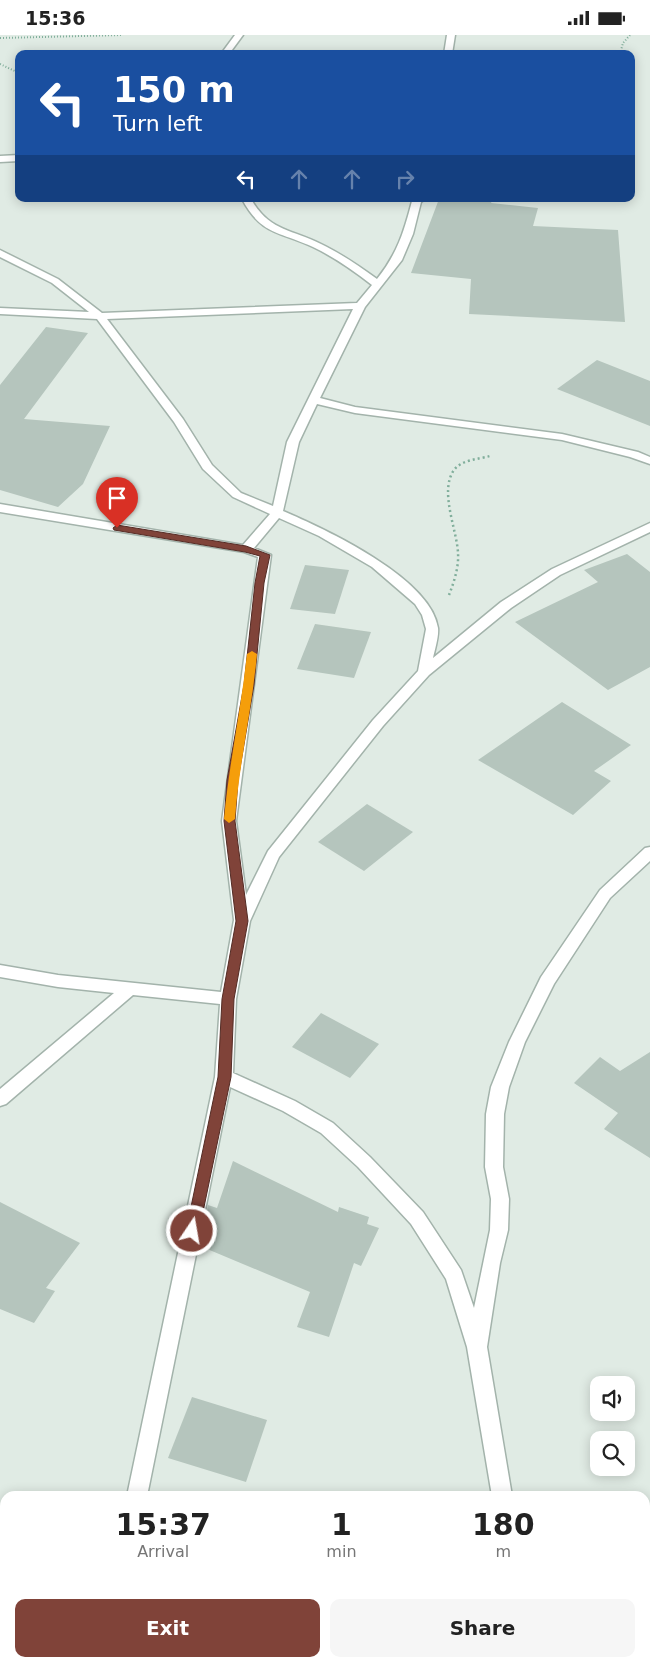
<!DOCTYPE html>
<html lang="en">
<head>
<meta charset="utf-8">
<style>
  :root { --surface:#fff; --page:#f6f6f6; --text:#222; --muted:#767676; --accent:#804339 }
  body { margin:0; font-family:"DejaVu Sans",sans-serif; background:var(--page); color:var(--text); height:100vh; display:flex; flex-direction:column; font-size:19px; white-space:nowrap }
  * { box-sizing:border-box; margin:0 }
  p { font-size:16px; color:var(--muted) }
  .icon { flex:none; width:28px; height:28px; fill:none; stroke:currentColor; stroke-width:2; stroke-linecap:round; stroke-linejoin:round }
  .map { position:relative; flex:1; overflow:hidden }
  .drawer { position:absolute; left:0px; top:1456px; width:650px; height:176px; display:flex; flex-direction:column; background:var(--surface); border-radius:15px 15px 0 0; box-shadow:0 2px 12px #0003 }
  .drawer>* { flex:none }
  .top-card { position:absolute; left:15px; top:15px; width:620px; height:152px; border-radius:10px; box-shadow:0 2px 12px #0003; background:#1a4fa0; color:#fff; overflow:hidden }
  .tools { position:absolute; left:590px; top:1341px; display:grid; gap:10px }
  .tools a { display:grid; place-items:center; width:45px; height:45px; border-radius:10px; background:var(--surface); box-shadow:0 2px 12px #0003; font-size:25px }
  .pin { position:absolute; display:grid; place-items:center; width:42px; height:42px; color:#fff; margin:-51px -21px; border-radius:50% 50% 50% 0; rotate:-45deg; box-shadow:0 0 5px #0007 }
  .pin .icon { rotate:45deg }
  .me { position:absolute; width:55px; margin:-28px; rotate:12deg; stroke-linejoin:round; filter:drop-shadow(0 0 4px #0008) }
  .turn { display:flex; align-items:center; gap:18px; height:105px; padding:0 15px; font-size:22px }
  .turn .icon { width:65px; height:65px; stroke-width:2.5 }
  .turn b { display:block; font-size:35px; line-height:42px }
  .lanes { display:flex; align-items:center; height:48px; padding:0 15px; background:#0003; justify-content:center; gap:25px; direction:ltr }
  .lanes .off { opacity:.35 }
  .eta { display:flex; justify-content:space-evenly; align-items:center; height:85px; text-align:center }
  .eta b { font-size:30px; font-weight:800; line-height:35px }
  .primary-button { display:flex; gap:10px; margin-top:auto; padding:10px 15px }
  .primary-button a { flex:1; height:58px; border-radius:10px; background:var(--accent); color:#fff; font-size:20px; font-weight:800; line-height:58px; text-align:center }
  .primary-button a+a { background:var(--page); color:var(--text) }
  .status { display:flex; justify-content:space-between; align-items:center; height:35px; padding:0 25px; background:var(--surface); direction:ltr }
  .status svg { height:14px; fill:currentColor }
  .map>svg:first-child { display:block }
  .building { fill:#b5c5bd }
  .lines { fill:none; stroke-linecap:round; stroke-linejoin:round }
  .minor-casing { stroke:#a3b3ab; stroke-width:3 }
  .path-far1 { stroke:#80ae9b; stroke-width:2; stroke-dasharray:1 2; stroke-linecap:butt }
  .path { stroke:#80ae9b; stroke-width:2.5; stroke-dasharray:2 3; stroke-linecap:butt }
  .minor { fill:#fff; fill-rule:evenodd }
  .route { fill:#804339; stroke:#532c25 }
  .slow { fill:#f59e0b }
</style>
</head>
<body>
<div class="status"><b>15:36</b><svg viewBox="0 0 49 12"><path d="M0 12V9h3v3zM5 12V6h3v6zM10 12V3h3v9zM15 12V0h3v12zM26 1h20v11H26zM47 4h2v5h-2z"/></svg></div>
<div class="map">
<svg width="650" height="1632" viewBox="0 0 650 1632">
  <rect width="100%" height="100%" fill="#e0ebe4"/>
  <g class="building">
    <path d="M439,164H493L491,168L538,173L533,191L618,195L625,287L469,279L471,244L411,238Z"/>
    <path d="M46,292L88,298L24,384L110,391L83,449L58,472L0,455V350Z"/>
    <path d="M597,325L650,346V391L557,354Z"/>
    <path d="M627,519L650,537V632L608,655L515,587L598,547L584,535Z"/>
    <path d="M305,530L349,535L335,579L290,574Z"/>
    <path d="M315,589L371,597L354,643L297,634Z"/>
    <path d="M562,667L631,710L594,736L611,746L573,780L478,725Z"/>
    <path d="M367,769L413,797L364,836L318,807Z"/>
    <path d="M321,978L379,1009L350,1043L292,1012Z"/>
    <path d="M650,1017V1123L604,1094L618,1078L574,1048L600,1022L620,1036Z"/>
    <path d="M233,1126L338,1177L339,1172L369,1182L367,1189L379,1193L361,1231L354,1228L329,1302L297,1292L310,1257L200,1211L208,1170L217,1173Z"/>
    <path d="M0,1167L80,1208L46,1253L55,1256L34,1288L0,1274Z"/>
    <path d="M192,1362L267,1385L246,1447L168,1423Z"/>
  </g>
  <g class="lines">
    <g class="minor-casing">
      <g id="minor">
        <path d="M235,0H243L229,19H221Z"/>
        <path d="M447,0H455L452,19H444Z"/>
        <path d="M19,120V126L0,127V121Z"/>
        <path d="M242,164H251C269,196 291,194 321,209C340,218 359,231 377,244C397,219 404,197 412,166L414,164H425L421,167L413,199L402,225L365,272L320,363L355,372L562,399L638,417L650,422V429L630,422L562,405L355,378L317,369L299,407L283,476C325,494 431,543 438,593C439,601 435,614 433,623L501,567L552,534L650,488V497L560,540L511,573L429,640L383,691L279,822L250,886L236,964L233,1038L295,1066L333,1088L370,1122L423,1177L461,1235L474,1273L490,1195L491,1164L485,1132L486,1079L491,1052L509,1007L541,942L600,855L645,813L650,812V826L610,863L554,949L525,1007L509,1052L504,1079L503,1132L509,1164L508,1195L500,1228L487,1312L512,1461H492L467,1312L446,1244L411,1189L358,1132L321,1098L283,1076L230,1052L147,1461H127L215,1042L220,969L133,960L6,1069L0,1071V1054L114,958L58,952L0,942V930L58,940L221,957L234,885L222,786L258,522L244,517L0,477V469L243,510L270,479L233,462L203,434L174,387L97,284L0,279V273L89,277L52,248L0,222V215L58,244L102,278L357,268L372,250C354,236 334,222 313,212C279,196 262,201 242,164ZM353,274L287,407L273,471L241,458L212,430L183,384L107,284ZM279,483L319,501L372,532L415,569L422,580L426,594L418,636L373,685L268,816L246,860L236,786L271,520L254,513Z"/>
        <path d="M76,1628H98L97,1632H75Z"/>
        <path d="M550,1628H572L574,1632H551Z"/>
      </g>
    </g>
    <g class="path-far1">
      <path d="M0,3L123,0"/>
      <path d="M620,19L623,8L630,0"/>
      <path d="M0,29L19,38"/>
    </g>
    <path class="path" d="M449,560C454,547 459,532 458,518C457,495 439,456 454,435C461,425 479,424 490,421"/>
    <use href="#minor" class="minor"/>
  </g>
  <path class="route" d="M117,490L246,511L270,520L264,548L254,650L238,745L235,786L248,886L234,964L231,1042L199,1196L197,1201L192,1203L188,1201L186,1196L218,1042L222,964L236,886L224,786L227,745L244,650L255,548L260,521L245,517L114,495L113,493Z"/>
  <path class="slow" d="M252,616L257,619C252,674 239,729 235,784L229,788L224,784C229,729 241,675 247,619Z"/>
</svg>
<div class="tools">
<a><svg class="icon" aria-label="sound" viewBox="0 0 24 24"><path d="M4 9h4l5-4v14l-5-4H4zM17 9q2 3 0 6"/></svg></a>
<a><svg class="icon" aria-label="search" viewBox="0 0 24 24"><circle cx="10" cy="10" r="6"/><path d="M15 15l6 6"/></svg></a>
</div>
<div class="pin" style="left:117px;top:493px;background:#d93025"><svg class="icon" aria-label="arrive" viewBox="0 0 24 24"><path d="M6 21V4h12l-3 4 3 4H6"/></svg></div>
<svg class="me" style="left:192px;top:1196px" viewBox="-20 -20 40 40"><circle r="17" fill="#804339" stroke="#fff" stroke-width="3"/><path d="M0-11L8 9 0 5-8 9z" fill="#fff"/></svg>
<div class="top-card">
<div class="turn"><svg class="icon" aria-label="left" viewBox="0 0 24 24"><path d="M17 20v-9H6M10 6l-5 5 5 5"/></svg><div><b>150 m</b>Turn left</div></div>
<div class="lanes"><svg class="icon" aria-label="left" viewBox="0 0 24 24"><path d="M17 20v-9H6M10 6l-5 5 5 5"/></svg><svg class="icon off" aria-label="ahead" viewBox="0 0 24 24"><path d="M12 20V5M6 11l6-6 6 6"/></svg><svg class="icon off" aria-label="ahead" viewBox="0 0 24 24"><path d="M12 20V5M6 11l6-6 6 6"/></svg><svg class="icon off" aria-label="right" viewBox="0 0 24 24"><path d="M7 20v-9h11M14 6l5 5-5 5"/></svg></div>
</div>
<section class="drawer">
<div class="eta">
<div><b>15:37</b><p>Arrival</p></div>
<div><b>1</b><p>min</p></div>
<div><b>180</b><p>m</p></div>
</div>
<div class="primary-button"><a>Exit</a><a>Share</a></div>
</section>
</div>
</body>
</html>
